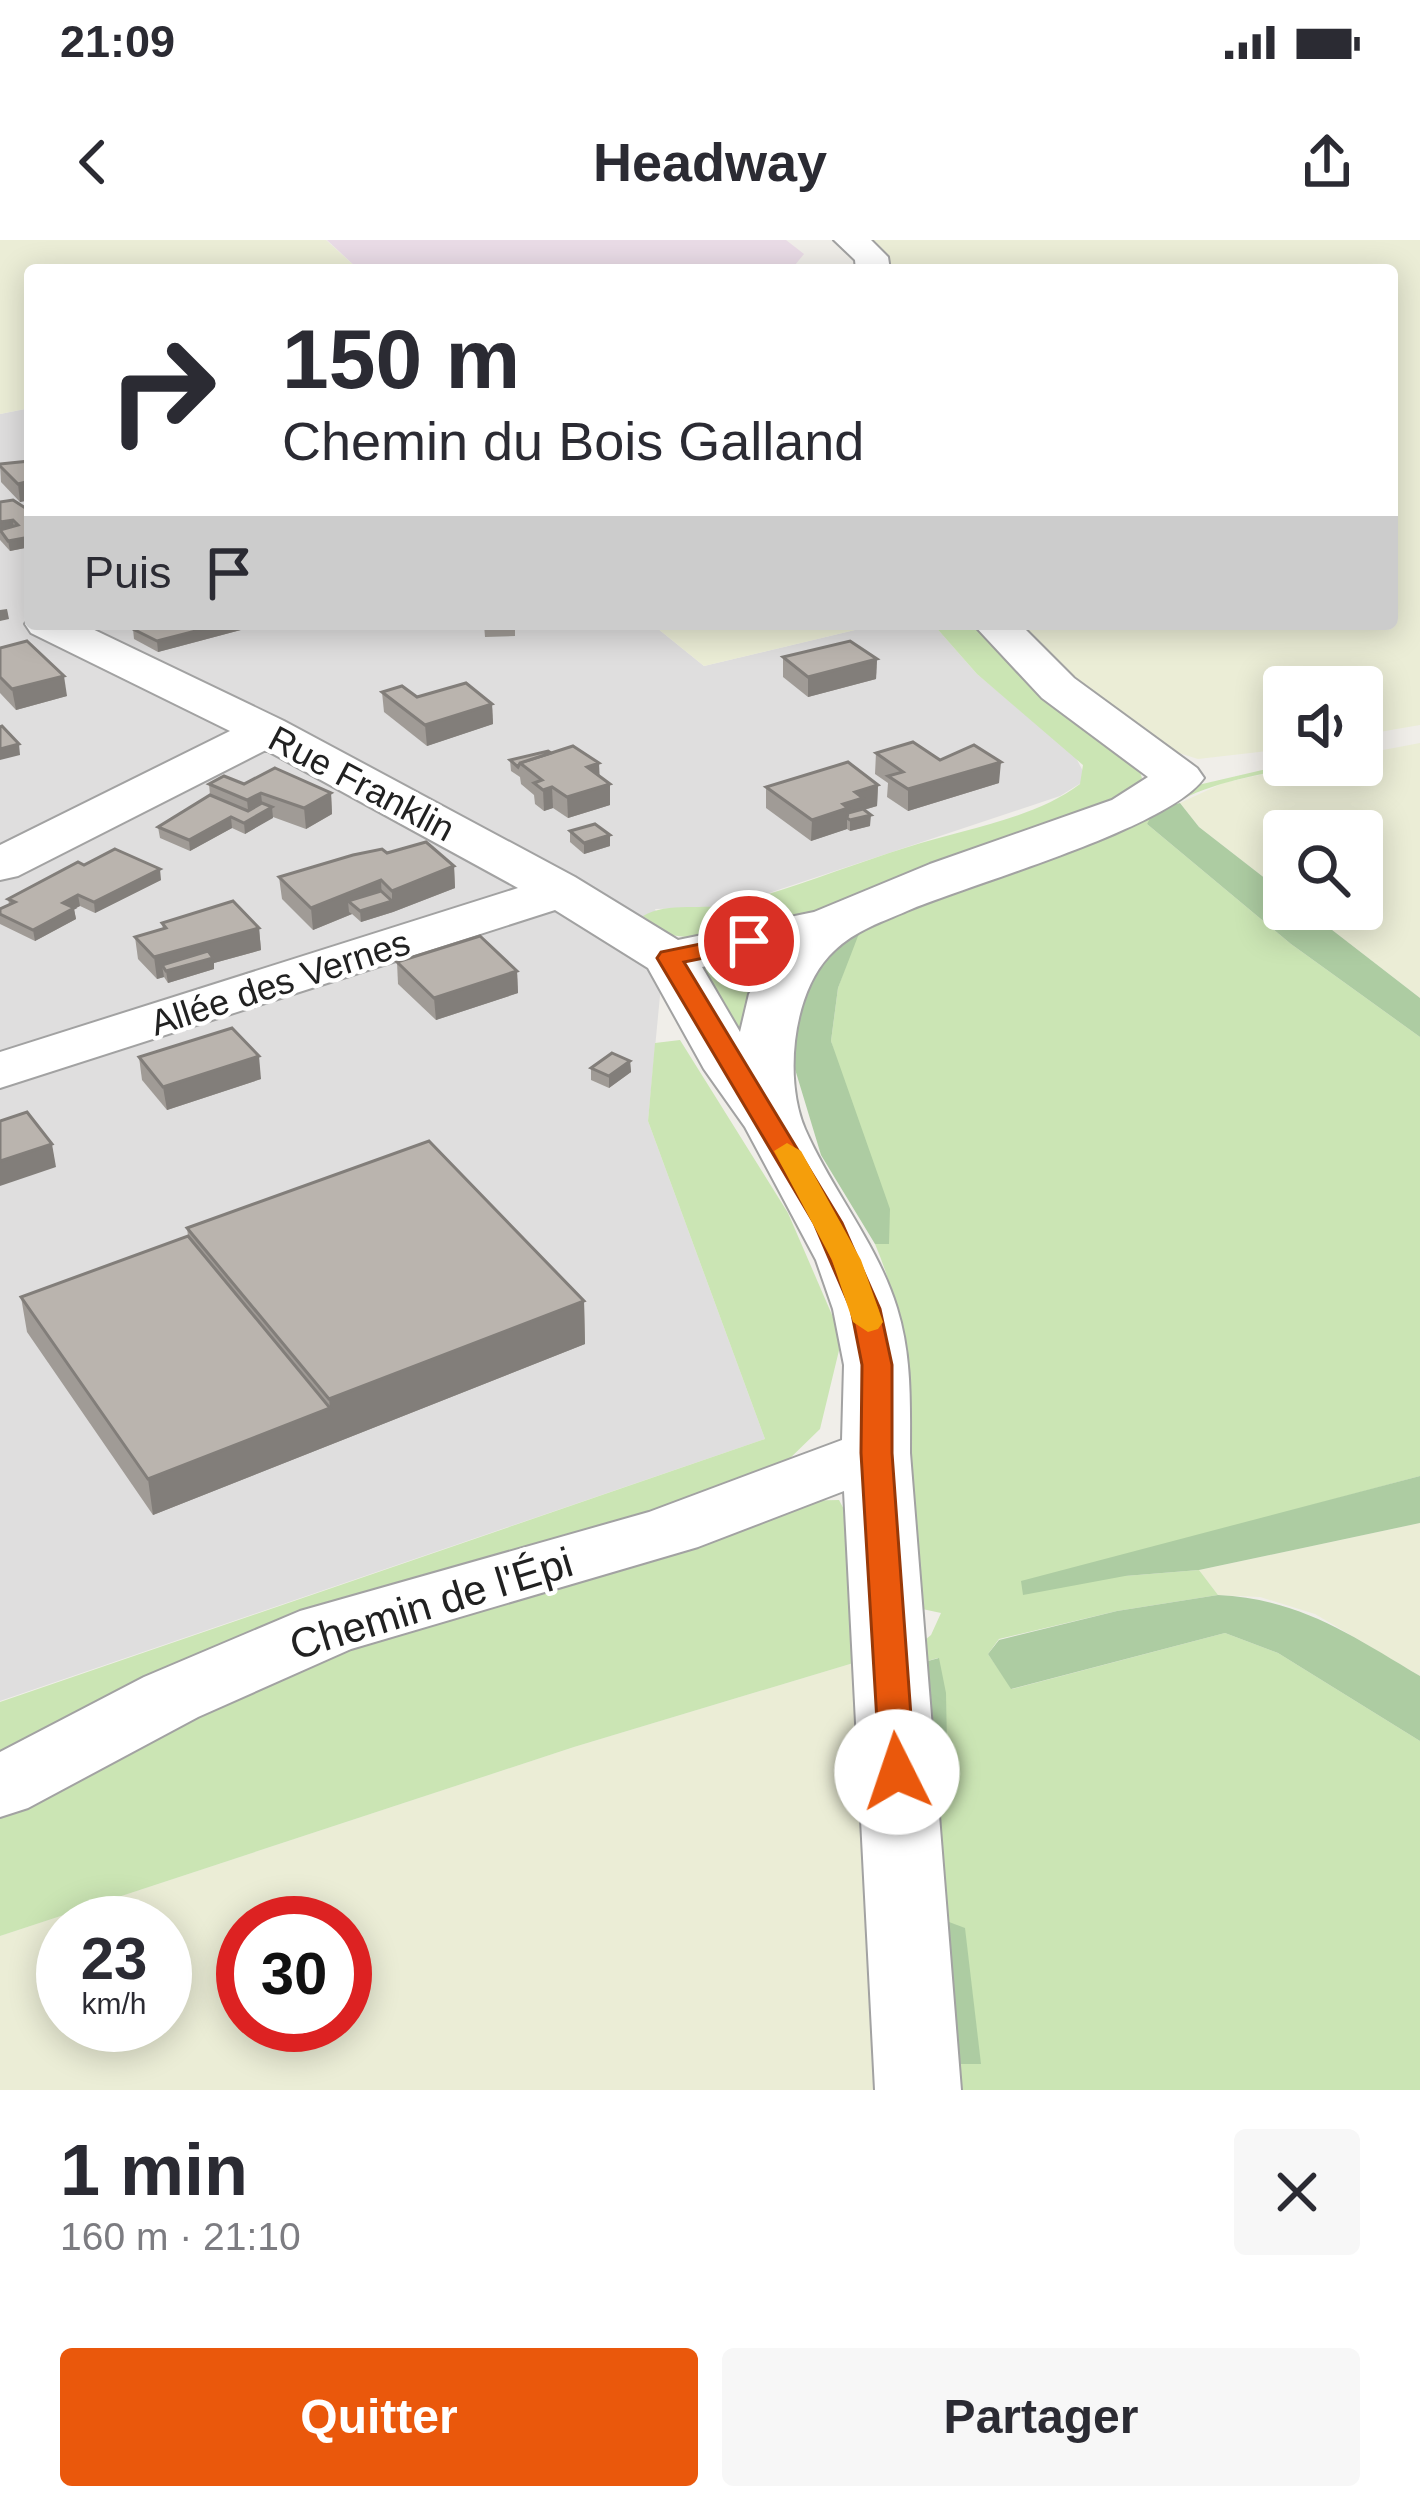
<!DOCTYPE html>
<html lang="fr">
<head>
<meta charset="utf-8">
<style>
  :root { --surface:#fff; --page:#f7f7f7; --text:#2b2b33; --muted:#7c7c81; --accent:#ea580c }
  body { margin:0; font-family:Arial,sans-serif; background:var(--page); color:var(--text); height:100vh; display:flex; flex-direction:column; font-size:45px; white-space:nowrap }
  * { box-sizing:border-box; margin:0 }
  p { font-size:39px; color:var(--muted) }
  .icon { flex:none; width:66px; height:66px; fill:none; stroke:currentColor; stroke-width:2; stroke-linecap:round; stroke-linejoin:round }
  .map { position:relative; height:1850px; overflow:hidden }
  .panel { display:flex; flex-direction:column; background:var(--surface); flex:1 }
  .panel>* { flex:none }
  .banner { position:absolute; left:24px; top:24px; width:1374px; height:366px; border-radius:12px; box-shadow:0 6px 30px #0003; background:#fff; color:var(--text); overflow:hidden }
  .buttons { position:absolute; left:1263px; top:426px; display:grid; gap:24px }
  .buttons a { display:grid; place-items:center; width:120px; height:120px; border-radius:12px; background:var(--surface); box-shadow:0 6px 30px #0003; font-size:60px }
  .speed { position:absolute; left:36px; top:1656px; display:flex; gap:24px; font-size:60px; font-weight:700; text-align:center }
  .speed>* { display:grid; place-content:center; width:156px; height:156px; border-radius:50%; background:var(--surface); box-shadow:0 6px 30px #0003; line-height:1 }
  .speed small { font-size:30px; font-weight:400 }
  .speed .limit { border:18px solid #d22; background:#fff; color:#111 }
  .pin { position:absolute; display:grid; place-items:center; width:102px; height:102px; color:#fff; margin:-51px; border:6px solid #fff; border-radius:50%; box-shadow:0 3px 12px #0007 }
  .me { position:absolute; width:132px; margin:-66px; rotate:356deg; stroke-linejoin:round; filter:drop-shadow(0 0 9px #0008) }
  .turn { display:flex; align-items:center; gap:42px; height:252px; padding:0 60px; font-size:54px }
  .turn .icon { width:156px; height:156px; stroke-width:2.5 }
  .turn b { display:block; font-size:84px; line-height:102px }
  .then { display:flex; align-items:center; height:114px; padding:0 60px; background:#0003; gap:24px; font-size:45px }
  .round { display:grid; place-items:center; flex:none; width:126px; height:126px; border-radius:12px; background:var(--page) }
  .summary { display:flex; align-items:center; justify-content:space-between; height:204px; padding:0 60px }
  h1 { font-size:72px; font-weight:700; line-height:90px }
  .primary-button { display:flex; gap:24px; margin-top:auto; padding:24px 60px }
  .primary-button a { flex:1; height:138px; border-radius:12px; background:var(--accent); color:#fff; font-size:48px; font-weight:700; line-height:138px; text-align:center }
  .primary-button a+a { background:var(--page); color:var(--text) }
  .status { display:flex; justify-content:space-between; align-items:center; height:84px; padding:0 60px; background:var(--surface); direction:ltr }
  .status svg { height:33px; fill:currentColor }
  header { display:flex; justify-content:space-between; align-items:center; height:156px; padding:0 60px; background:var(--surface); font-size:54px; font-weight:700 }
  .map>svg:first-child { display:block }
  .residential { fill:#dfdede }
  .industrial { fill:#e9dbe6 }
  .farmland { fill:#ebedd6; fill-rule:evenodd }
  .grass { fill:#cbe5b4 }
  .forest { fill:#adcca2 }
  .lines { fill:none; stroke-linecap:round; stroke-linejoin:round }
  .street-casing { stroke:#a2a2a2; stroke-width:4 }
  .street { fill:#fff; fill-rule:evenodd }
  .wall { fill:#a09b96 }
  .shaded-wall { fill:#827e7a }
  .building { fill:#bab4ae; stroke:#827e7a; stroke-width:3 }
  .route { fill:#ea580c; stroke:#983908; stroke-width:3 }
  .slow { fill:#f59e0b }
  .labels { text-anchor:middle; stroke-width:9; stroke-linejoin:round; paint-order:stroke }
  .street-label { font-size:36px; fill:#212121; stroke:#fff }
  .near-street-label { font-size:42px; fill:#212121; stroke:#fff }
</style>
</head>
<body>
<div class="status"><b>21:09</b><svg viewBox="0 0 49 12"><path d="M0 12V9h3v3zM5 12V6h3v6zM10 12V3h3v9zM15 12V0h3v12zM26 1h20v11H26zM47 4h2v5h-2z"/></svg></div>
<header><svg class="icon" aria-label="back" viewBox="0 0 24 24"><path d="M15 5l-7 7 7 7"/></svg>Headway<svg class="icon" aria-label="share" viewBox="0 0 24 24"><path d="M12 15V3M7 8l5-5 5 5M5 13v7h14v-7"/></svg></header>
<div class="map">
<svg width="1420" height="1850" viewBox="0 0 1420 1850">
  <rect width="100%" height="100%" fill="#f0eee9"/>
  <path class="residential" d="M30,168V384H652L704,426L880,384H933L977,434L1075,516L1084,533L1081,543L1060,556L766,654L718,667L655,669L666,693L648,881L765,1199L0,1461V174Z"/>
  <path class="industrial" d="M327,0H786L804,14L795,25L764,30H359Z"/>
  <g class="farmland">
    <path d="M0,0H326L359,30H30V168L0,174Z"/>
    <path d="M866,0H1420V485L1362,495V447H1284V509L1198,519L1179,513L1103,463L1042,414L1013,384H1392V30H888Z"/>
    <path d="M652,384H880L704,426Z"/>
    <path d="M1420,503V758L1305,669H1362V591H1284V653L1199,587L1180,563L1223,543L1306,525H1362V514Z"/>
    <path d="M1420,1283V1436L1315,1374L1260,1357L1218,1355L1199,1330Z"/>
    <path d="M860,1421L883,1850H0V1696L574,1507ZM63,1683H165V1785H63ZM243,1683H345V1785H243Z"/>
  </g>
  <g class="grass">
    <path d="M933,384H982L1139,529L1142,538L1135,553L839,666L709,700L670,695L643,676C668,661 705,671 733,664C792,649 850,625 908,607C963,589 1034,579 1080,544L1083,525L977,434Z"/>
    <path d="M1284,525H1306C1251,537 1188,544 1147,584L1291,704L1420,797V1236L1194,1297L1125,1336L1199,1330L1218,1355L1117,1371L999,1399L988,1414L1012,1449L1225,1393L1278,1413L1420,1501V1850H956L953,1824H980L941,1679L922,1564L948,1559L938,1418L917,1424L920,1404L931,1395L941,1373L913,1367C909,1248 923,1115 875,1004H889L831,801L838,748L858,691L1198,545Z"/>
    <path d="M797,696L754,825L700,724Z"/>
    <path d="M680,800L788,973L842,1098L820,1189L783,1225L557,1306L342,1358L152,1434L0,1517V1462L765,1199L648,881L655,803Z"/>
    <path d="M839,1260L850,1281L860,1421L574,1507L0,1696V1568L369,1396L793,1261Z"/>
  </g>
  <g class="forest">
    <path d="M1180,563L1199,587L1284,653V669H1305L1420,758V797L1291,704L1147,584L1155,569Z"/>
    <path d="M860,691L838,748L831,801L890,969L889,1004H875L821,915L788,806L806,733L844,696Z"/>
    <path d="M1420,1236V1283L1199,1330L1125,1336L1023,1355L1021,1341Z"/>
    <path d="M1218,1355C1300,1359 1351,1395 1420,1436V1501L1278,1413L1225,1393L1011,1449L988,1414L999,1400L1117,1371Z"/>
    <path d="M939,1418L946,1453L948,1560L922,1564L917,1424Z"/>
    <path d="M941,1679L965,1688L981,1824H953Z"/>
  </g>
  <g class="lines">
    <g class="street-casing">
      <g id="street">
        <path d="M834,0H871L888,17L890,30H856L855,20Z"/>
        <path d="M30,377V384H82L284,481L575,637L678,700L814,672L930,624L1112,560L1148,537L1042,458L973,384H1020L1074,438L1197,528L1204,538C1170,588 973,643 907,671C877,684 851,692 829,716C792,756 784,840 805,889C832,951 877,1003 897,1068C912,1116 910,1164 910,1213L961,1850H875L844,1251L698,1307L351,1409L198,1477L28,1568L0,1577V1512L144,1437L300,1371L649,1272L842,1200L844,1125L833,1069L816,1020L745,887L704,829L648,728L555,670L0,848V812L518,648L266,510L18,636L0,640V605L230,491L31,393L25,384ZM775,712L749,754L740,792L702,727Z"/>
      </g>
    </g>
    <use href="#street" class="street"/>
  </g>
  <g class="wall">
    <path d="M30,221V260L20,262L1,242L0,224Z"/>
    <path d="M0,262L30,271V307L10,311L0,300Z"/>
    <path d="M484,384H544L545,387L515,388V396L485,397Z"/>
    <path d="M252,387L158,412L134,399L133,389Z"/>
    <path d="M0,408L67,456L16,470L0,453Z"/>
    <path d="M783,417L877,419L876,439L808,457L783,437Z"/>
    <path d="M382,452L492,464L493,484L427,506L384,472Z"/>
    <path d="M551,513L599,523V536L610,565L568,578L553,568L544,571L535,564L534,555L521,544L520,537L511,531L510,520Z"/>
    <path d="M876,513L999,543L908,571L887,557L888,543L875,534Z"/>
    <path d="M209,544H244L331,553L332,574L306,589L273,577L245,594L232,588L190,611L160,598L158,587L210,555Z"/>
    <path d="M878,545L877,566L864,570L870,586L850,591L847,589L811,601L766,568V547Z"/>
    <path d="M570,591L610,595V606L584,614L570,602Z"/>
    <path d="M387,613L454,626L455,648L393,672L361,682L352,674L313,690L282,659L279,637Z"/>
    <path d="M84,625L161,640L95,673L80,666L74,669L76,679L35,701L0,684V669L9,664L8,659Z"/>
    <path d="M162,683L259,688L261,710L214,723V729L168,743L164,737L157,739L138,719L135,697L163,689Z"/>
    <path d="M397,722L517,731L518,753L436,780L398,744Z"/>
    <path d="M139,817L261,839L167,870L142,840Z"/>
    <path d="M630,821L631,832L609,848L591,840V828Z"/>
    <path d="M187,988L584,1061L585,1104L153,1275L27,1092L21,1057L188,996Z"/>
  </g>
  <g class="shaded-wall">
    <path d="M30,241V260L20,262L18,244Z"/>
    <path d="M13,280L14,289L0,292V282Z"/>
    <path d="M30,297V307L10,311L8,301Z"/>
    <path d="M7,369L9,379L0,381V370Z"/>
    <path d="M223,384H252V387L158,412L157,401Z"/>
    <path d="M877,419L876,439L808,457V437Z"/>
    <path d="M64,436L67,456L16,470L12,449Z"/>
    <path d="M492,464L493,484L427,506L425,485Z"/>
    <path d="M19,504L20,515L0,520V509Z"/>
    <path d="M1001,522L999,543L908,571V549Z"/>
    <path d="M599,523L600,544L587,527Z"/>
    <path d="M610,544V565L568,578L567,557Z"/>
    <path d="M878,545L877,566L863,570L871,575L870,586L850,591V580L847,578V589L811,601L812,580L855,552Z"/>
    <path d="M552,547L553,568L544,571L543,550Z"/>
    <path d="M261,553L263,572L272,567L273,578L245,594L244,583L249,580L247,560Z"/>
    <path d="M331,553L332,574L306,589L304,568Z"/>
    <path d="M231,577L232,588L190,611L189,600Z"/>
    <path d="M610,595V606L584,614V603Z"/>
    <path d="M454,626L455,648L393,672L361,682L360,671L392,661V651Z"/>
    <path d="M160,629L161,640L95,673L94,662Z"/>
    <path d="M381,640L382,662L348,661L349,672L352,674L313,690L311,668Z"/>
    <path d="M78,655L80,666L74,669L76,679L35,701L33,690L63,663Z"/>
    <path d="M259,688L261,710L214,723V729L168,743L166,731L162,725L164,737L157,739L154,717Z"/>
    <path d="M517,731L518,753L436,780L434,758Z"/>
    <path d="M259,816L261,839L167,870L163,847Z"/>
    <path d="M630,821L631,832L609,848V836Z"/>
    <path d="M52,904L56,927L0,946V921Z"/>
    <path d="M584,1061L585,1104L153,1275L148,1239L330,1168L329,1159Z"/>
  </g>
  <g class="building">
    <path d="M30,221V241L18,244L0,226V224Z"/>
    <path d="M13,260L30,271V297L8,301L0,290L18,285L13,280L0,282V262Z"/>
    <path d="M153,384H223L157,401L133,389Z"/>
    <path d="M484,384H515V386L484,387Z"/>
    <path d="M27,401L64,436L12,449L0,437V408Z"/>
    <path d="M850,401L877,419L808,437L783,417Z"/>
    <path d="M466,443L492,464L425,485L382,452L402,446L417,457Z"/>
    <path d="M2,486L19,504L0,509V487Z"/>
    <path d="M913,502L940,520L974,505L1001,522L908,549L888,536L903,532L876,513Z"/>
    <path d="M573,506L599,523L587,527L610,544L567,557L552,547L543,550L534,543L542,540L520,523Z"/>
    <path d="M548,511L551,513L520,523L518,527L510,520Z"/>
    <path d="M848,522L878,545L855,552L863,558L843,564L848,568L812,580L766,547Z"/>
    <path d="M275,528L331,553L304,568L261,553L247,560L209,544L224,536L244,544Z"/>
    <path d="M210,555L248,571L262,563L272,567L244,583L231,577L189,600L158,587Z"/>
    <path d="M863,569L871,575L850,580L847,578L848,573Z"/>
    <path d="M595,584L610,595L584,603L570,591Z"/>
    <path d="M426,602L454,626L392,651L381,640L311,668L279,637L353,615L382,609L387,613Z"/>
    <path d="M115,609L160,629L94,662L78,655L63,663L74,668L33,690L0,674V669L15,662L8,659L78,622L84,625Z"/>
    <path d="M381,651L392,661L360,671L348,661Z"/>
    <path d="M233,661L259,688L154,717L135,697L166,688L162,683Z"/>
    <path d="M480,696L517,731L434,758L397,722Z"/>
    <path d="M208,711L213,718L166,731L162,725Z"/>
    <path d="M232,788L259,816L163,847L139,817Z"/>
    <path d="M612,813L630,821L609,836L591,828Z"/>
    <path d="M27,872L52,904L0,921V881Z"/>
    <path d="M429,901L584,1061L329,1159L187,988Z"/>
    <path d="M188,996L330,1168L148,1239L21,1057Z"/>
  </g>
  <path class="route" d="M749,694L758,696V707L684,722L842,983L880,1069L892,1125V1213L915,1532L910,1541L897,1545L885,1541L880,1532L861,1213L862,1125L851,1069L814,983L657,718L661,712Z"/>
  <path class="slow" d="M787,903L801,911L861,1020L883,1082L878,1089L868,1092L853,1082L832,1020L774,911Z"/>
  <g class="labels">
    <g class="street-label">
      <text transform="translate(362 543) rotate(28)" y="13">Rue Franklin</text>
      <text transform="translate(280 742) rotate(-18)" y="13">Allée des Vernes</text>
    </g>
    <g class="near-street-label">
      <text transform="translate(431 1363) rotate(-17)" y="15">Chemin de l'Épi</text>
    </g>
  </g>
</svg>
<div class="buttons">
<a><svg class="icon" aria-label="sound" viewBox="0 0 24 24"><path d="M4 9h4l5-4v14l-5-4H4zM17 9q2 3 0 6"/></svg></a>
<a><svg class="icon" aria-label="search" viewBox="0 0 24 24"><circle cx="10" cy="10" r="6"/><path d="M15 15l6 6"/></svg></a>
</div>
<div class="speed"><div>23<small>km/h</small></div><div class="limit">30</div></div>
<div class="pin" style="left:749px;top:701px;background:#d93025"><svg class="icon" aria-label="arrive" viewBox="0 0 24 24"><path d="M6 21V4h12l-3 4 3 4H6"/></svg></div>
<svg class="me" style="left:897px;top:1532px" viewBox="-20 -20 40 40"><circle r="19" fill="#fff"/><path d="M0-13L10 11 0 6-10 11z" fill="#ea580c"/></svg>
<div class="banner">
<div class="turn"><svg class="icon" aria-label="right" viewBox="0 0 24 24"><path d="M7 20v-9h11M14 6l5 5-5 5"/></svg><div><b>150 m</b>Chemin du Bois Galland</div></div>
<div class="then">Puis<svg class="icon" aria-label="arrive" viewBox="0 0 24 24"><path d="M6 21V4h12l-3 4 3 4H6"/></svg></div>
</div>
</div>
<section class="panel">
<div class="summary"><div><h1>1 min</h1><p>160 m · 21:10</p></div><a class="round"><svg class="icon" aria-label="close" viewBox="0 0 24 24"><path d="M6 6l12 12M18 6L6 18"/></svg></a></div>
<div class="primary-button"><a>Quitter</a><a>Partager</a></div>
</section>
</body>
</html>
